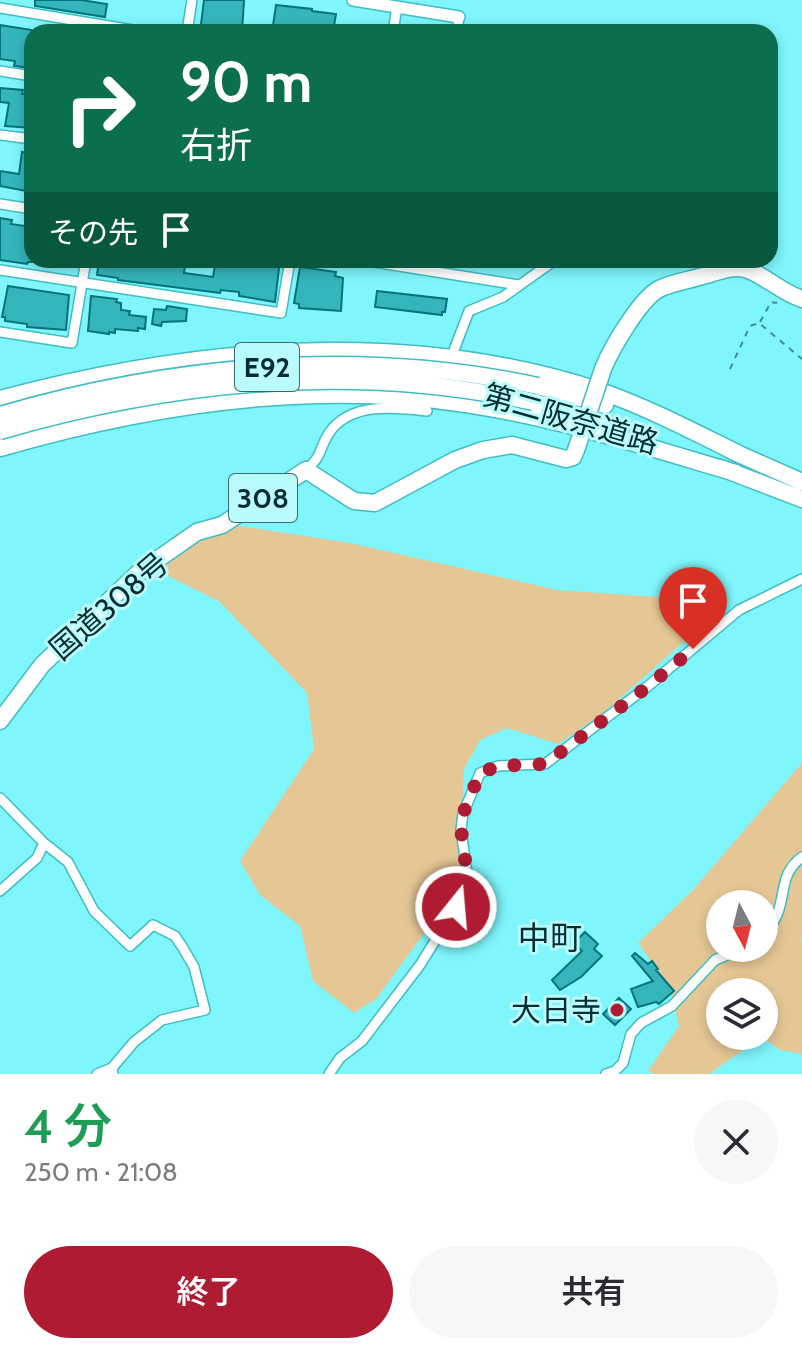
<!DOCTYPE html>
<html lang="ja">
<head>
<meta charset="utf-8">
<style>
  :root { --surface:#fff; --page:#f7f7f7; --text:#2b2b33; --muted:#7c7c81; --accent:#af1b32 }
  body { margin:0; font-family:Cabin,"Noto Sans JP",sans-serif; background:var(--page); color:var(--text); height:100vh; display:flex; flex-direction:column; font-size:30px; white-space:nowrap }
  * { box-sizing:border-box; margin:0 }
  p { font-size:26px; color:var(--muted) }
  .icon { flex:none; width:44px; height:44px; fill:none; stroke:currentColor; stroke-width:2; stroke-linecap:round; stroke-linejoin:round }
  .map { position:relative; height:1074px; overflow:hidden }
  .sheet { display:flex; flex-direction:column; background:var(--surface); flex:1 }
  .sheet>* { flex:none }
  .hud { position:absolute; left:24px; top:24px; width:754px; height:244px; border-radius:24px; box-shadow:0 4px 12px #0003; background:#0b6e4f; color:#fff; overflow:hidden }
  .needle { width:52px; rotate:173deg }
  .tools { position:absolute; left:706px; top:890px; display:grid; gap:16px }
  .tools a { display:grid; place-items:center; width:72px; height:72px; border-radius:50%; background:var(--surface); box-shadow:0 4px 12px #0003; font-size:40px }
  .pin { position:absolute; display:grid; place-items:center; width:68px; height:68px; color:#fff; margin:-82px -34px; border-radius:50% 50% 50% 0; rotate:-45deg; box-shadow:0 0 8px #0007 }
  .pin .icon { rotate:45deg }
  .me { position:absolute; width:88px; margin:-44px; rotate:17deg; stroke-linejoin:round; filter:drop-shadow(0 0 6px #0008) }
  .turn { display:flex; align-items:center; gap:28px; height:168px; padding:0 24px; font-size:36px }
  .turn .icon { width:104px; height:104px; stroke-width:2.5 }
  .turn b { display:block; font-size:56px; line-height:68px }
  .then { display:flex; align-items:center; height:76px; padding:0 24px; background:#0003; gap:16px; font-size:30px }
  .round { display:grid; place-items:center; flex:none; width:84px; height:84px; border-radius:42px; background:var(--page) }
  .summary { display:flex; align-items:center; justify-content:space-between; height:136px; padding:0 24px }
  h1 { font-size:48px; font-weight:600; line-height:60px; color:#1e9e55 }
  .primary-button { display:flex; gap:16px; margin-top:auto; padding:16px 24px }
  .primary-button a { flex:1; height:92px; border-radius:48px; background:var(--accent); color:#fff; font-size:32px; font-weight:600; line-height:92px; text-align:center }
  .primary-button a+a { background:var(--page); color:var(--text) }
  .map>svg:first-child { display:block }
  .green { fill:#e5c796; fill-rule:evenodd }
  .building { fill:#34b5bb; stroke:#027479; stroke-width:2 }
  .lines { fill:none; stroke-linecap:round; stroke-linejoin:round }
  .minor-casing { stroke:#40bdc4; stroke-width:12 }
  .tertiary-casing { stroke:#40bdc4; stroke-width:14 }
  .trunk-casing { stroke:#40bdc4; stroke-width:19 }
  .motorway-casing { stroke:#40bdc4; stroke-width:19 }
  .path { stroke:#408e93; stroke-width:2; stroke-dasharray:6 6; stroke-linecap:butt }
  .minor { stroke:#fff; stroke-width:9 }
  .tertiary { stroke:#fff; stroke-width:11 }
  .trunk { stroke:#fff; stroke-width:16 }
  .motorway { stroke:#fff; stroke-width:16 }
  .trunk-bridge-casing { stroke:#40bdc4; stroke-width:19; stroke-linecap:butt }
  .motorway-bridge-casing { stroke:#40bdc4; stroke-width:19; stroke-linecap:butt }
  .trunk-bridge { stroke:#fff; stroke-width:16 }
  .motorway-bridge { stroke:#fff; stroke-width:16 }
  .route { stroke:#af1b32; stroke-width:14; stroke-dasharray:0 25.2 }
  .poi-dot { fill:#af1b32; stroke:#bafbfe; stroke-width:3 }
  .labels { text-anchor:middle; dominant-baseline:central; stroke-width:6; stroke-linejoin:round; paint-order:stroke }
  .shield { fill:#bafbfe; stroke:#3b6b6d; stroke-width:2 }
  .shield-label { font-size:28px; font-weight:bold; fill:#042d2f }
  .street-label { font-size:30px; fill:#042d2f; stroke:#bafbfe }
  .poi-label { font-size:30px; fill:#042d2f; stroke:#bafbfe; text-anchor:end }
  .neighbourhood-label { font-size:32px; fill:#042d2f; stroke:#bafbfe }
</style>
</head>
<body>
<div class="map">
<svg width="802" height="1074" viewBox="0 0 802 1074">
  <rect width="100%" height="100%" fill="#7ff5fc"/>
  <path class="green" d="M 207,521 L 350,543 L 557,590 L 687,599 L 696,631 L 600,716 L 558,744 L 507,728 L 480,740 L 464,769 L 458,887 L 376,999 L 354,1013 L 313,981 L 300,926 L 260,895 L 240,861 L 314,749 L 307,693 L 219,601 L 144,564 L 177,533 Z
    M 802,763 L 802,937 L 800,938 L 802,941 L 802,1054 L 780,1050 L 762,1037 L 709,1074 L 654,1074 L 648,1071 L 679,1026 L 669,986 L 638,943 L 693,890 ZM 720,904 L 764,904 L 764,948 L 720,948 ZM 720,992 L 764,992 L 764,1036 L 720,1036 Z"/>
  <path class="building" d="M 35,0 L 81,0 L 107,4 L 105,17 L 35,6 Z
    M 204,0 L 244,0 L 242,32 L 200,32 Z
    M 276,5 L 312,9 L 312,11 L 336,14 L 333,32 L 272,32 Z
    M 0,25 L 32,30 L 30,68 L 14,66 L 15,61 L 0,59 Z
    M 0,88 L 23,90 L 22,94 L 27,94 L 25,115 L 32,116 L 32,128 L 5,126 L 9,103 L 0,102 Z
    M 22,152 L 32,154 L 32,192 L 0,186 L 0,171 L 19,174 Z
    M 0,218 L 12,220 L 11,224 L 32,227 L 32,262 L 28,262 L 27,264 L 0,260 Z
    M 99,260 L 143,265 L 144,260 L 186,260 L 184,273 L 213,277 L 216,260 L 280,260 L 275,302 L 239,296 L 239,292 L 221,290 L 220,293 L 118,280 L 118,278 L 97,275 Z
    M 300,267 L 336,272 L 335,276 L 343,278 L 341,311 L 299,308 L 299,304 L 294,303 Z
    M 8,286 L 69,295 L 66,330 L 27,327 L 27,324 L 5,321 L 5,317 L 2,317 Z
    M 377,291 L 447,299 L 445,312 L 442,312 L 442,315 L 375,307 Z
    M 91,296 L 117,299 L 116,302 L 121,303 L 121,310 L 130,311 L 129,315 L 146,317 L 145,329 L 138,328 L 138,331 L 115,329 L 115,333 L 109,332 L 109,334 L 88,331 Z
    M 167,306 L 187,309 L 186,321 L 162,322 L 161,326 L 152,324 L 154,309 L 166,310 Z
    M 585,932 L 598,944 L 594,949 L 602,956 L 581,977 L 560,990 L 552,980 L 582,951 L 574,943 Z
    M 635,953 L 648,964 L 652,961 L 658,969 L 656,970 L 674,991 L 659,1004 L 656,1002 L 638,1007 L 631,989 L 653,981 L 632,956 Z
    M 619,998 L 631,1009 L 615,1025 L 603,1014 Z"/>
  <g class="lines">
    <g class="minor-casing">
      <path id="minor" d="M 0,8 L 145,32
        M 187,32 L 192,0
        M 393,32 L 397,7
        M 457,32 L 459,17
        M 0,71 L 32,76
        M 0,135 L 32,139
        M 0,204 L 32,209
        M 361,260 L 519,285
        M 708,260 L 729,267
        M 0,270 L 281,313 L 290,260
        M 0,332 L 72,343 L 86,260
        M 454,350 L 469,311 L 503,297 L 555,260
        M 306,470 C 324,454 318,450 329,433 C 350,402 395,407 427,411
        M 0,798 L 44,843 L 68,862 L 94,911 L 130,946 L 153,925 L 175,936 L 183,948 L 194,967 L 205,1010 L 162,1020 L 134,1042 L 112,1068 L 113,1074
        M 0,891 L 37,858 L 44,843
        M 764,933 C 792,907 773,878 802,857
        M 97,1074 L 112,1068
        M 329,1074 L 340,1058 L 362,1041 L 420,965 L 456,907 L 468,882 L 461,829 L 463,814 L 480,773 L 498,766 L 545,764 L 647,687 L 739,610 L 802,579
        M 606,1074 L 615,1071 L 623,1063 L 631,1034 L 641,1023 L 672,1006 L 715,960 L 744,948"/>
    </g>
    <g class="tertiary-casing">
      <path id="tertiary" d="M 353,0 L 459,17"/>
    </g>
    <g class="trunk-casing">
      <path id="trunk" d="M 603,369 C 611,349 640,299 659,289 C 673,282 691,280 706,275 C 720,271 734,265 748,270 C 767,277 781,292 802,299
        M 0,721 L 42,665 L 138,573 L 197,532 L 222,525 L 306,470 L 354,501 L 375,503 L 455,460 L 483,450 L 512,445 L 566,459 L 573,457 L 576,450"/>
    </g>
    <g class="motorway-casing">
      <path id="motorway" d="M 538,386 L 605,405
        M 0,399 C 196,347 409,327 603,392 C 651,409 696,433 741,455
        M 533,402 L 618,428
        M 0,448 C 149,405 312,380 466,404 C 558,418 647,447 736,473
        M 732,451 L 802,482
        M 729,471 L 802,499"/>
    </g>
    <path class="path" d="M 760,322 L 771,302 L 777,303
      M 730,369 L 750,326 L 759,323 L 802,359"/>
    <use href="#minor" class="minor"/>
    <use href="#tertiary" class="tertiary"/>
    <use href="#trunk" class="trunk"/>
    <use href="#motorway" class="motorway"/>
    <g class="trunk-bridge-casing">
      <path id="trunk-bridge" d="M 576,450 L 603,369"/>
    </g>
    <g class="motorway-bridge-casing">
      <path id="motorway-bridge" d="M 0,415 C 174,364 360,348 538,386
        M 0,431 C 173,381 356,363 533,402"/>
    </g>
    <use href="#trunk-bridge" class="trunk-bridge"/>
    <use href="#motorway-bridge" class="motorway-bridge"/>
  </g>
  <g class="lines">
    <path class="route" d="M 456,907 L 468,882 L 461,829 L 463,814 L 480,773 L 498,766 L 545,764 L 647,687 L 693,649"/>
  </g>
  <circle class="poi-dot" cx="617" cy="1010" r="8"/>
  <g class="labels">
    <g class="shield">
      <rect x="235" y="343" width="64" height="48" rx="6"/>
      <rect x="229" y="474" width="68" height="48" rx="6"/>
    </g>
    <g class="shield-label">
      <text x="267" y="367">E92</text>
      <text x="263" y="498">308</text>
    </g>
    <g class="street-label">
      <text transform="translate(571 419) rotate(16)">第二阪奈道路</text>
      <text transform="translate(109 606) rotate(-41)">国道308号</text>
    </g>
    <g class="poi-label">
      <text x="601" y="1010">大日寺</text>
    </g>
    <g class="neighbourhood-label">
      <text x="550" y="937">中町</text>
    </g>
  </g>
</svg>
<div class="tools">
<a><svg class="needle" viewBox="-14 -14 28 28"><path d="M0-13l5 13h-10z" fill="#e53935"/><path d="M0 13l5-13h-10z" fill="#7c7c81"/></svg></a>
<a><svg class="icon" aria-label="layers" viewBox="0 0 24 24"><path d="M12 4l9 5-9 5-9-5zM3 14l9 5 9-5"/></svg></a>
</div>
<div class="pin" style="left:693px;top:649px;background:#d93025"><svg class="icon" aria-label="arrive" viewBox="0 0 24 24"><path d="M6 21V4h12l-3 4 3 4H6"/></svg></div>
<svg class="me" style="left:456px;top:907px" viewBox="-20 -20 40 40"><circle r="17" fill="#af1b32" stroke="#fff" stroke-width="3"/><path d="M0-11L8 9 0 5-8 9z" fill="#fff"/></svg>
<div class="hud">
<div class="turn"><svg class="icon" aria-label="right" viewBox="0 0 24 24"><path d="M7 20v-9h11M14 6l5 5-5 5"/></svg><div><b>90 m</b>右折</div></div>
<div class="then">その先<svg class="icon" aria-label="arrive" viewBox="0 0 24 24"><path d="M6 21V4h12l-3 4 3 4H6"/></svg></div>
</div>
</div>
<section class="sheet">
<div class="summary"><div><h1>4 分</h1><p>250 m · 21:08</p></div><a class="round"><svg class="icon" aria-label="close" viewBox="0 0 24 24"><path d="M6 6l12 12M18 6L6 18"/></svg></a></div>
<div class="primary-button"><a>終了</a><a>共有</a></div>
</section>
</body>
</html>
